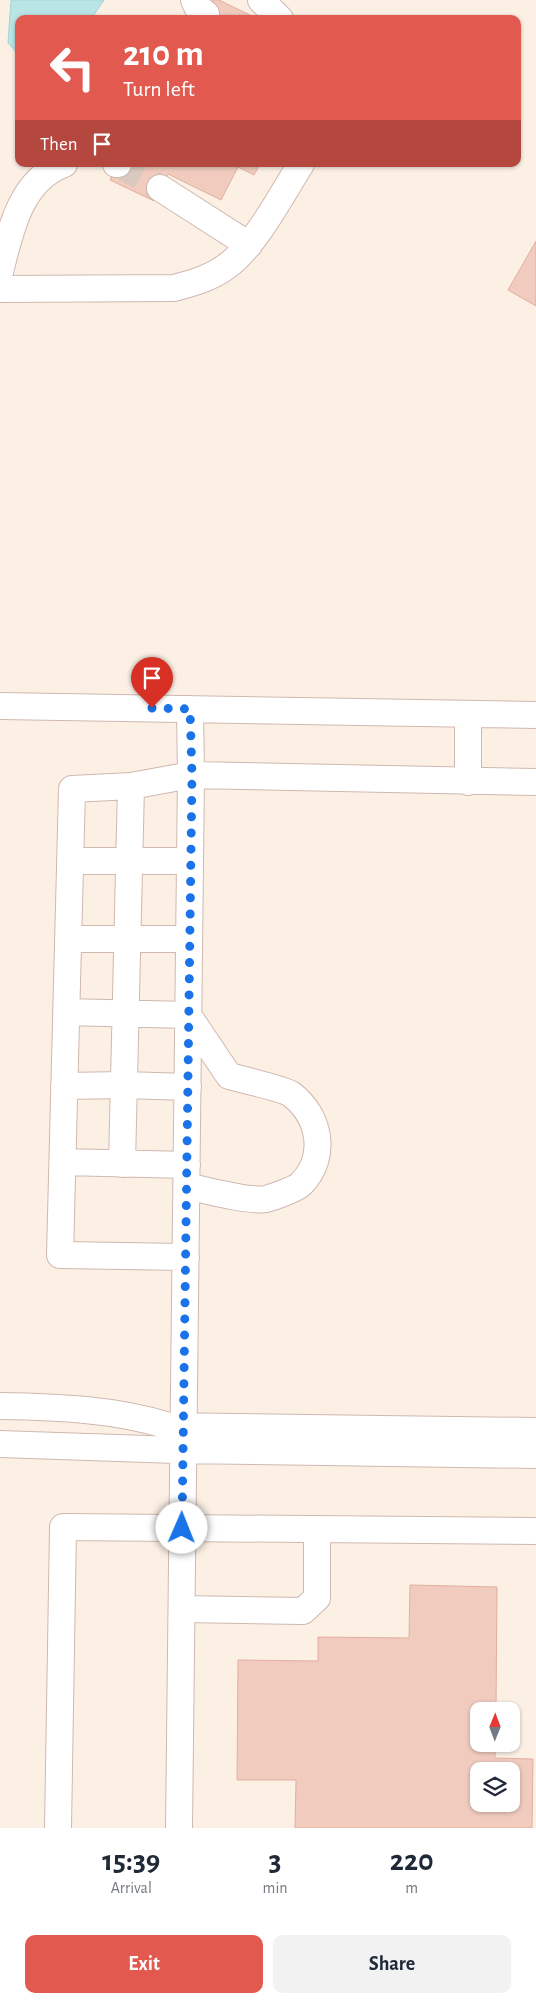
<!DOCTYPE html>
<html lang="en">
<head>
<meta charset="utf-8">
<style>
  :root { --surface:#fff; --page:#f2f2f3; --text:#1f2937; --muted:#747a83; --accent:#e25a4f }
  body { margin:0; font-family:"Alegreya Sans",sans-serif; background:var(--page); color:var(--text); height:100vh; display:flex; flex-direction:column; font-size:19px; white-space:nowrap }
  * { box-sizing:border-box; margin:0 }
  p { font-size:16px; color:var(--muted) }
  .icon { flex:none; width:28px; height:28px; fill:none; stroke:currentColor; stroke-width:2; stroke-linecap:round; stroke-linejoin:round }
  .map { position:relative; height:1828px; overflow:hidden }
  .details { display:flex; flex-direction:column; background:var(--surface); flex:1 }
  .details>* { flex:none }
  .banner { position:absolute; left:15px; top:15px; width:506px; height:152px; border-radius:10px; box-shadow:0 1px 4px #0004; background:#e25a4f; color:#fff; overflow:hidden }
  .needle { width:32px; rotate:1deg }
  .buttons { position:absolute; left:470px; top:1702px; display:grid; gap:10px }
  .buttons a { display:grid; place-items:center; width:50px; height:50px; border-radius:10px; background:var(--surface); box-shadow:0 1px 4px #0004; font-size:25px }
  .pin { position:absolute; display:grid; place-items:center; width:42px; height:42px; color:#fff; margin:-51px -21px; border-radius:50% 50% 50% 0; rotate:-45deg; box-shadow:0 0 5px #0007 }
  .pin .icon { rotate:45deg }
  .me { position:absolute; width:55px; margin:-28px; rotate:1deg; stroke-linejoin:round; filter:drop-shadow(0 0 4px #0008) }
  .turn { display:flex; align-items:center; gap:18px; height:105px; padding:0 25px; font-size:22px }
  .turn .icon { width:65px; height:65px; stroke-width:2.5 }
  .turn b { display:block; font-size:35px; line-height:42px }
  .then { display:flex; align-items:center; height:48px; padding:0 25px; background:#0003; gap:10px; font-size:19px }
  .eta { display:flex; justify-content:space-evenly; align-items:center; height:85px; text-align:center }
  .eta b { font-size:30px; font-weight:700; line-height:35px }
  .button { display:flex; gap:10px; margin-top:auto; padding:10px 25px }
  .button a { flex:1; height:58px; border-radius:10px; background:var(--accent); color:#fff; font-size:20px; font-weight:700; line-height:58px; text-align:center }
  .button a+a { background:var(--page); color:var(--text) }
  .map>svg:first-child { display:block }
  .water { fill:#bae5e5; stroke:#a1d6d6 }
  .building { fill:#f0cbbe; stroke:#e2af9f; fill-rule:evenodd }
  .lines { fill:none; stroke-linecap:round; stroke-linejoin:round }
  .minor-tunnel { stroke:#dac9be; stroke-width:26; stroke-dasharray:26 13; stroke-linecap:butt }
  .minor-casing { stroke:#cfb8af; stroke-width:28 }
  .minor { stroke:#fff; stroke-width:26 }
  .route { stroke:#1a73e8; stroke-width:9; stroke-dasharray:0 16.2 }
</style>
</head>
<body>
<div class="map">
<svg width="536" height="1828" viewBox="0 0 536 1828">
  <rect width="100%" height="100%" fill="#fcf0e5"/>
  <path class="water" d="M 11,0 L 104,0 L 91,19 L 19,19 L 19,55 L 8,43 Z"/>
  <path class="building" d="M 213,0 L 219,0 L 258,19 L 204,19 Z
    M 118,164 L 260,164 L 254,175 L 238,167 L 221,200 L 168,174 L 154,201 L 110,180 Z
    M 536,241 L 536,306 L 508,290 Z
    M 410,1585 L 497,1587 L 496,1711 L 479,1711 L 479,1744 L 495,1744 L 495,1758 L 533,1759 L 532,1828 L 295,1828 L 296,1780 L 237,1780 L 238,1660 L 318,1661 L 318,1637 L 409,1638 ZM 479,1771 L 511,1771 L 511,1804 L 479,1804 Z"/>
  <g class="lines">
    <path class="minor-tunnel" d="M 118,164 L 160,188"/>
    <g class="minor-casing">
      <path id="minor" d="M 194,0 L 197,7 L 206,14
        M 261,0 L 280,19
        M 116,164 L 118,164
        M 160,188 L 249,245
        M 0,272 C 10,232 20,180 64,164
        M 0,289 L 174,288 C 193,283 211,278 227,266 C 255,246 282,194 301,164
        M 0,706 L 536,715
        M 468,782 L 468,714
        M 70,861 L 190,861
        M 68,939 L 189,939
        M 66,1012 L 188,1015 L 229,1076 C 240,1079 284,1089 291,1094 C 320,1116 328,1157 301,1184 C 297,1189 273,1197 266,1199 C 250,1202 205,1190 187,1186
        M 64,1086 L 124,1085 L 188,1087
        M 63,1162 L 187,1165
        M 122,1164 L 131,786
        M 186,1257 L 60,1255 L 72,789 L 131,786 L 191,775 L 536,782
        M 0,1406 C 57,1407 115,1409 169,1426 L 536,1431
        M 0,1444 L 176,1450 L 536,1455
        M 182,1609 L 303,1611 L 317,1598 L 317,1529
        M 58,1828 L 63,1527 L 536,1531
        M 179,1828 L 191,775 L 190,709"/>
    </g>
    <use href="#minor" class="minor"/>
  </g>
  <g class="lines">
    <path class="route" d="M 152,708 L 190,709 L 192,775 L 182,1528"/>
  </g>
</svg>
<div class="buttons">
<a><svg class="needle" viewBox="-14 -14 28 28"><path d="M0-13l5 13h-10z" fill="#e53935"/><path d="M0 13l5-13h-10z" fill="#747a83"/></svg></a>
<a><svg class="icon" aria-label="layers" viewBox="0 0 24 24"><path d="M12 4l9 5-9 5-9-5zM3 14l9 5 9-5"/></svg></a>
</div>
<div class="pin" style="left:152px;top:708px;background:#d93025"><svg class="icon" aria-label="arrive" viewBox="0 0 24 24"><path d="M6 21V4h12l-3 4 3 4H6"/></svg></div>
<svg class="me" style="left:182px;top:1528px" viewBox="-20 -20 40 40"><circle r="19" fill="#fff"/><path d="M0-13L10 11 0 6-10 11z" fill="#1a73e8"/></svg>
<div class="banner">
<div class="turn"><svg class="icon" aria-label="left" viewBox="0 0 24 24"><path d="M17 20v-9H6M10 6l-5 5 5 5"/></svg><div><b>210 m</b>Turn left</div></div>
<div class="then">Then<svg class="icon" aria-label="arrive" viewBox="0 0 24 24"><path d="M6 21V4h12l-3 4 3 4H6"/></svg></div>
</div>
</div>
<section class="details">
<div class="eta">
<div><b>15:39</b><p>Arrival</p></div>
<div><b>3</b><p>min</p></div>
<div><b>220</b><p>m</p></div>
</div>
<div class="button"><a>Exit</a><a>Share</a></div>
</section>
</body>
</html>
